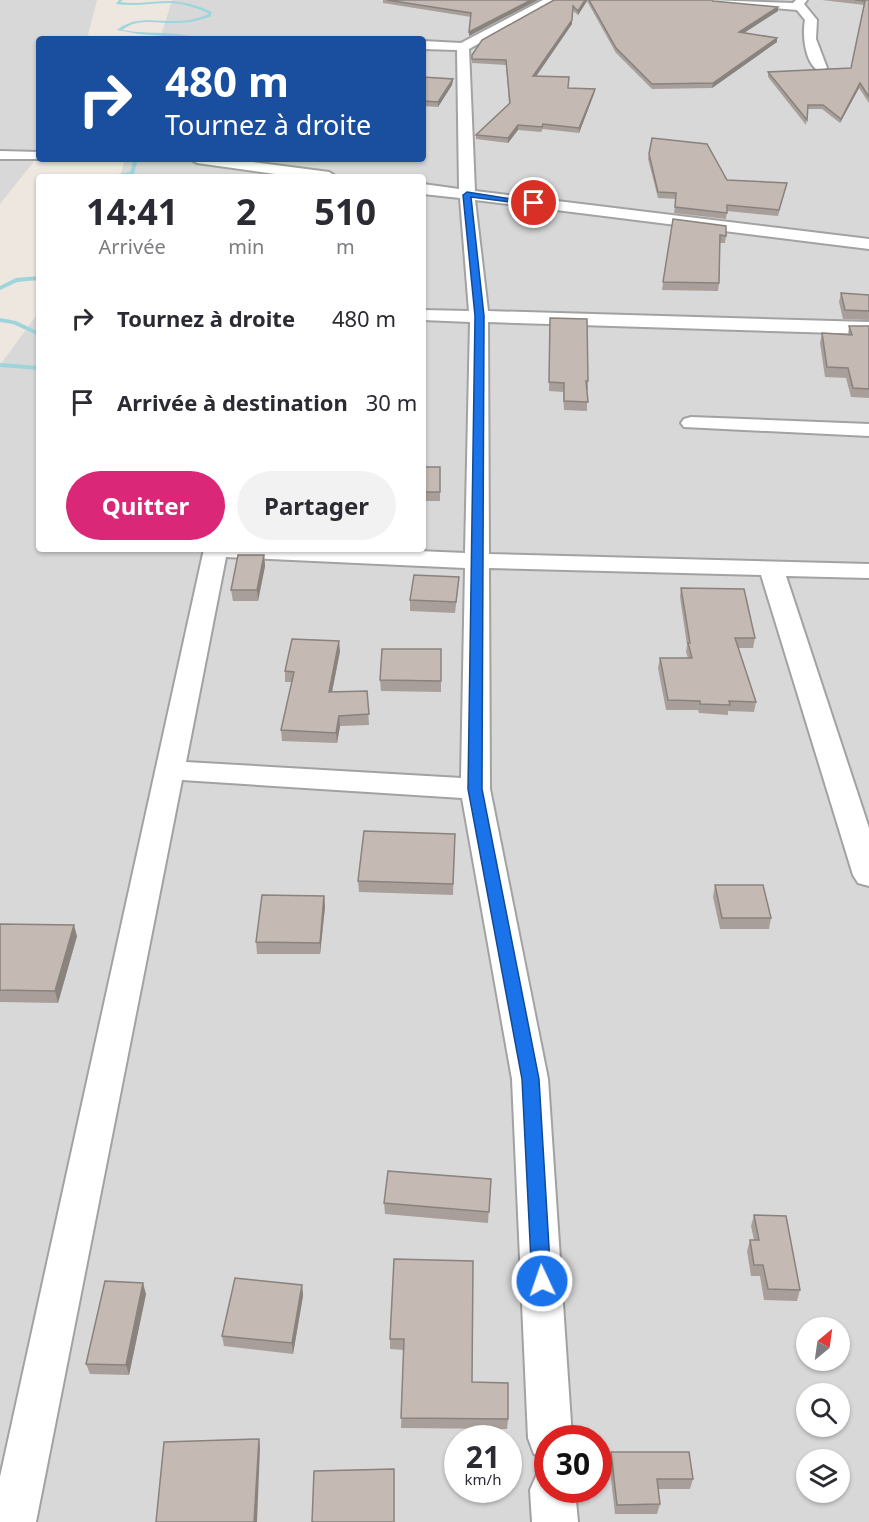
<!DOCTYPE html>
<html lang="fr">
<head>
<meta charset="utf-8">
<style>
  :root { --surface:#fff; --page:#f2f2f3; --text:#2b2b33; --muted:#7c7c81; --accent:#db2777 }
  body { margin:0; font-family:"Noto Sans",sans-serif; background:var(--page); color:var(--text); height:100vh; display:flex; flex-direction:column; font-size:22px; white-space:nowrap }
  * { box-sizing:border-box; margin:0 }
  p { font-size:20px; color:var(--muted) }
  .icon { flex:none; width:33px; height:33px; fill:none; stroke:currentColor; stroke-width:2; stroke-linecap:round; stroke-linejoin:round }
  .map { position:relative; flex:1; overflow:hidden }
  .panel { position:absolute; left:36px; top:174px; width:390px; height:378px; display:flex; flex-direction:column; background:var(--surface); border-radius:6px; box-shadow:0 2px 4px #0004 }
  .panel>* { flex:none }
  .guide { position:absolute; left:36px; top:36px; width:390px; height:126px; border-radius:6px; box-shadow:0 2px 4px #0004; background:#1a4fa0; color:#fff; overflow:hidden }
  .needle { width:39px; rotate:29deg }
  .buttons { position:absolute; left:796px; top:1317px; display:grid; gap:12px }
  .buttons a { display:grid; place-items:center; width:54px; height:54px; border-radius:50%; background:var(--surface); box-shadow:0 2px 4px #0004; font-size:30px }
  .speed { position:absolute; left:444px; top:1425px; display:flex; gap:12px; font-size:30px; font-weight:700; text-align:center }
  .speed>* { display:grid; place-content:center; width:78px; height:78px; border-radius:50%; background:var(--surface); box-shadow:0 2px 4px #0004; line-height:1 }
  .speed small { font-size:15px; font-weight:400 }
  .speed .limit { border:9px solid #d22; background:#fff; color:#111 }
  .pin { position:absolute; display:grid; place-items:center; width:51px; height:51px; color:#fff; margin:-26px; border:3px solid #fff; border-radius:50%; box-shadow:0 2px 6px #0007 }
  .me { position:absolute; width:66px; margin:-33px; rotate:357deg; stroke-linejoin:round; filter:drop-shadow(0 0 4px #0008) }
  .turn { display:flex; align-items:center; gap:21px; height:126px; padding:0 30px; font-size:27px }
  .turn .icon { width:78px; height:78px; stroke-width:2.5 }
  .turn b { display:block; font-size:42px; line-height:51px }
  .eta { display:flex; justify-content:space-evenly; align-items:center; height:102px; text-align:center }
  .eta b { font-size:36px; font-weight:700; line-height:42px }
  .primary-button { display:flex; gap:12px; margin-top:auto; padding:12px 30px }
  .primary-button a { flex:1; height:69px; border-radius:36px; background:var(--accent); color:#fff; font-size:24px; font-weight:700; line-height:69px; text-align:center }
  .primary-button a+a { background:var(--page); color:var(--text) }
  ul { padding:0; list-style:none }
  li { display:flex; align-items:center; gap:18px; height:84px; padding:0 30px }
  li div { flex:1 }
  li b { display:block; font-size:22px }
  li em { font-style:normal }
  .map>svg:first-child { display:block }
  .residential { fill:#d9d8d8; fill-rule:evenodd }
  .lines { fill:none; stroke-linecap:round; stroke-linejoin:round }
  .stream { fill:#9ed5dc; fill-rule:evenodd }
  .street-casing { stroke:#a2a2a2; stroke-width:4 }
  .street { fill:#fff; fill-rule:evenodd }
  .wall { fill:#a99f9a }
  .shaded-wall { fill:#89827d }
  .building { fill:#c4b9b3; stroke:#89827d; stroke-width:1.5 }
  .route { fill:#1a73e8; stroke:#114b97; stroke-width:1.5 }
</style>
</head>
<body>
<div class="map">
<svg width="869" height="1522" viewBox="0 0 869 1522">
  <rect width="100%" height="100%" fill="#ede7df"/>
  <path class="residential" d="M 0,0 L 97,0 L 87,39 L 39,39 L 39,155 L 0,204 Z
    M 172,0 L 869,0 L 869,1522 L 0,1522 L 0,365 L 39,312 L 39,549 L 423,549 L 423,177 L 120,177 L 125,159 L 423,159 L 423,39 L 160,39 ZM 807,1328 L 840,1328 L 840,1360 L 807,1360 ZM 807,1394 L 840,1394 L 840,1426 L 807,1426 ZM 458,1438 L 508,1438 L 508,1490 L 458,1490 ZM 548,1438 L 598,1438 L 598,1490 L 548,1490 ZM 807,1460 L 840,1460 L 840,1492 L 807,1492 Z"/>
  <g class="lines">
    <path class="stream" d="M 119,0 L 123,0 L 120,2 C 136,5 153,1 169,1 C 184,1 199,6 212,12 L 210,17 C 200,20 189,23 177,23 C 158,24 139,17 122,30 C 148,35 176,30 201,39 L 139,34 L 117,30 C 136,15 156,22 178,21 C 188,21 198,18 207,15 L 208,13 C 196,8 183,3 170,3 C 152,3 134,7 116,4 Z
      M 134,159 L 138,159 L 134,174 L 112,177 L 99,177 L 130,172 Z
      M 39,276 L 39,280 L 17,282 L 0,290 L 0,286 L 16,278 Z
      M 0,318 L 16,321 L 39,332 L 39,336 L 13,324 L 0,322 Z
      M 0,363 L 39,366 L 39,370 L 0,367 Z"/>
    <g class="street-casing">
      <path id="street" d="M 543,0 L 556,0 L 469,49 L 475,191 L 869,239 L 869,249 L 475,200 L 488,311 L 869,322 L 869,334 L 488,322 L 489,554 L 869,564 L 869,578 L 786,576 L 869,828 L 869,886 L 858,883 L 853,875 L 761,575 L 489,568 L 490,789 L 548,1079 L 572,1438 L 548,1438 L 548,1459 L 534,1454 L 528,1438 L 512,1079 L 462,798 L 182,780 L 36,1522 L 0,1522 L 0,1477 L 204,549 L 372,549 L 465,553 L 470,322 L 423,320 L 423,310 L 469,311 L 460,198 L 423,194 L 423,184 L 459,189 L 457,50 L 423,49 L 423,41 L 461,43 ZM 226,557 L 465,568 L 461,778 L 186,762 Z
        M 708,0 L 793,3 L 796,0 L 807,0 L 804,4 L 817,20 L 816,39 L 827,68 L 821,72 C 805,66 802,35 805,20 L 797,10 L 713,3 Z
        M 0,151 L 39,152 L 39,159 L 44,159 L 0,159 Z
        M 190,159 L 229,159 L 329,172 L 337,177 L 296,177 L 197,163 Z
        M 691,417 L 869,424 L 869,436 L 684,427 L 681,423 L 684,419 Z
        M 548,1470 L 548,1490 L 575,1490 L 578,1522 L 532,1522 L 530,1490 L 537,1474 Z"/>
    </g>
    <use href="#street" class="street"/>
  </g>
  <path class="wall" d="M 383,0 L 538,0 L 469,36 L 471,17 L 383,3 Z
    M 554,0 L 712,0 L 713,1 L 778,11 L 744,33 L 777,38 L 777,42 L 712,88 L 652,89 L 616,53 L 587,1 L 578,15 L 572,10 L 572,24 L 536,76 L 568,88 L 595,89 L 594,94 L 579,133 L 543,129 L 541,132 L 518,130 L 508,143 L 476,139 L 476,135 L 509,104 L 506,65 L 472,63 L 472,55 Z
    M 822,0 L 869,0 L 869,103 L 859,88 L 840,123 L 822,109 L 808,109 L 806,125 L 768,77 L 768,72 L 851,68 L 864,5 Z
    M 423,77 L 453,79 L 452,85 L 438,107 L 423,106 Z
    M 649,154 L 727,180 L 787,183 L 778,216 L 727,211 L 726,219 L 674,213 L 676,199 L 658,198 L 648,159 Z
    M 673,219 L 726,236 L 725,243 L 720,243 L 719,283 L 718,291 L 662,290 Z
    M 841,293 L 869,295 L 869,320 L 843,319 L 839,302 Z
    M 550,326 L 588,381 L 588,390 L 587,390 L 587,411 L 564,410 L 563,392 L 549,391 Z
    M 849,326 L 869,326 L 869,398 L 851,397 L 846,378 L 825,377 L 820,343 L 822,333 L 848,335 Z
    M 423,467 L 440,467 L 440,501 L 423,501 Z
    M 264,555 L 265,566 L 258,601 L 233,601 L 231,590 Z
    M 459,577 L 458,588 L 455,613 L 410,611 L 410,600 Z
    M 681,588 L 755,638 L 753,648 L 738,648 L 756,702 L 754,712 L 728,711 L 728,715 L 699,713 L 698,710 L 666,710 L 658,668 L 660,658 L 688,658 L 686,652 L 687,645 L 680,597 Z
    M 441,649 L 441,692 L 381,691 L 380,680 Z
    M 340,651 L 332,692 L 367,691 L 369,725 L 340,726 L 337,743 L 282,741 L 281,730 L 292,682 L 285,682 L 285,671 Z
    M 455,834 L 453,895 L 359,892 L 358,881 Z
    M 715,885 L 771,918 L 769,929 L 720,929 L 713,897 Z
    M 324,896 L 325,907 L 320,954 L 257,954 L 256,942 Z
    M 0,924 L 77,936 L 58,1003 L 0,1002 Z
    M 491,1179 L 488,1223 L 385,1214 L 384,1203 Z
    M 754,1215 L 800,1290 L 797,1301 L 764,1300 L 760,1276 L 751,1276 L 747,1251 L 750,1240 L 754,1240 L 751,1226 Z
    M 394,1259 L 472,1382 L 508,1419 L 507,1429 L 401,1428 L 404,1350 L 390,1349 L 390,1339 Z
    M 302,1285 L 303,1296 L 293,1354 L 224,1346 L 222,1336 Z
    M 146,1294 L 129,1375 L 90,1374 L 86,1364 Z
    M 611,1452 L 693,1479 L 690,1489 L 658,1489 L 660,1504 L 657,1514 L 615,1514 L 609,1462 Z"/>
  <path class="shaded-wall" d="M 531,0 L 538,0 L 469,36 L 469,32 Z
    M 585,0 L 587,0 L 587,1 L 578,15 L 578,11 Z
    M 778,7 L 778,11 L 739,36 L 739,32 Z
    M 572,20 L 572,24 L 533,81 L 533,76 Z
    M 777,38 L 777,42 L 712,88 L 713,83 Z
    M 453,79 L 452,85 L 438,107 L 438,102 Z
    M 860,83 L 859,88 L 840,123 L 841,119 Z
    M 595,89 L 594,94 L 579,133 L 579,128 Z
    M 518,125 L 518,130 L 508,143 L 508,138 Z
    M 264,555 L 265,566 L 258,601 L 257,590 Z
    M 339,641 L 340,651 L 330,702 L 329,692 Z
    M 339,716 L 340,726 L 337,743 L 336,733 Z
    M 324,896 L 325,907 L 320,954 L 320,943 Z
    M 74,925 L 77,936 L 58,1003 L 55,991 Z
    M 143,1283 L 146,1294 L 129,1375 L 126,1365 Z
    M 302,1285 L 303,1296 L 293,1354 L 292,1343 Z
    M 259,1439 L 260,1448 L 257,1522 L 254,1522 Z"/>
  <path class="building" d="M 387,0 L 531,0 L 469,32 L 471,13 Z
    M 554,0 L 585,0 L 578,11 L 573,6 L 572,20 L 533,76 L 569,77 L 568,88 L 595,89 L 579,128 L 543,124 L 542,127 L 518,125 L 508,138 L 476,135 L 510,103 L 506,60 L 472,59 L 472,55 L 482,40 Z
    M 589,0 L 712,0 L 713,1 L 778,7 L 739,32 L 777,38 L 713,83 L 652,84 L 616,48 Z
    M 855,0 L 869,0 L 869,97 L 860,83 L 841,119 L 823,105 L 808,105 L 807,120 L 768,72 L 851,68 L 865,1 Z
    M 423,77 L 453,79 L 438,102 L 423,101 Z
    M 652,138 L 707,144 L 727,180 L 787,183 L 779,210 L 727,205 L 727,213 L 675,207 L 676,193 L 658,192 L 649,154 Z
    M 673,219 L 726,226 L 726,236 L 720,235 L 719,283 L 663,282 Z
    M 841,293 L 869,295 L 869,311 L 845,310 Z
    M 550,318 L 587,319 L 588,381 L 586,381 L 588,402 L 564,401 L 564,383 L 549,382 Z
    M 849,326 L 869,326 L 869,389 L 853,388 L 848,368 L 827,367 L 822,333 L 852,335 Z
    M 423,467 L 440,467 L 440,492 L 423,492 Z
    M 238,555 L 264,555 L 257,590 L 231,590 Z
    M 414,575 L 459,577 L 456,602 L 410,600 Z
    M 681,588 L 744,589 L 755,638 L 735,638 L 756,702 L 729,701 L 730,705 L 700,704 L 700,701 L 668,700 L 660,658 L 692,658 L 688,643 L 690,643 Z
    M 292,639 L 339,641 L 329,692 L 367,691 L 369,714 L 339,716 L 336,733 L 281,730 L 294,672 L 285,671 Z
    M 382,649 L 441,649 L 441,681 L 380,680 Z
    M 364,831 L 455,834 L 453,884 L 358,881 Z
    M 715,885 L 763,885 L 771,918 L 722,918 Z
    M 262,895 L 324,896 L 320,943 L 256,942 Z
    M 0,924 L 74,925 L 55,991 L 0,990 Z
    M 388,1171 L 491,1179 L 489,1212 L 384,1203 Z
    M 754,1215 L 786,1216 L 800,1290 L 768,1289 L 763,1265 L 754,1265 L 750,1240 L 759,1240 Z
    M 394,1259 L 473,1261 L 472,1382 L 508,1383 L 508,1419 L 401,1418 L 404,1339 L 390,1339 Z
    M 235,1278 L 302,1285 L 292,1343 L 222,1336 Z
    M 105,1281 L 143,1283 L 126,1365 L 86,1364 Z
    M 259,1439 L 254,1522 L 156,1522 L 164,1442 Z
    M 611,1452 L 689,1452 L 693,1479 L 657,1479 L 660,1504 L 617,1505 Z
    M 394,1469 L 394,1522 L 312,1522 L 314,1471 Z"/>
  <path class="route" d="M 467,192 L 537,203 L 534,205 L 471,197 L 484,316 L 482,789 L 539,1079 L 551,1281 L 549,1288 L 542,1290 L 535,1288 L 532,1281 L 522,1079 L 468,789 L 475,316 L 463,195 Z"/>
</svg>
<div class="buttons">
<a><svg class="needle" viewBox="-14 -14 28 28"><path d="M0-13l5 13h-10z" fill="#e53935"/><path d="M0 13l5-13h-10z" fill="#7c7c81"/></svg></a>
<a><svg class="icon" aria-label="search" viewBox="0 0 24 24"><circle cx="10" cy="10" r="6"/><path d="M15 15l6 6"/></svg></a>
<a><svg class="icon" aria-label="layers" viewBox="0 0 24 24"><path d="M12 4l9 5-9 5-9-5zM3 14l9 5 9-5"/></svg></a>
</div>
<div class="speed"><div>21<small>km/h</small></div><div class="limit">30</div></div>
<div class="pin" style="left:534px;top:203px;background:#d93025"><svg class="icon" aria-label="arrive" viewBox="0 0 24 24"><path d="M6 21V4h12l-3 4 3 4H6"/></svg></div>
<svg class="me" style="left:542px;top:1281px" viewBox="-20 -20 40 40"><circle r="17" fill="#1a73e8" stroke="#fff" stroke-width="3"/><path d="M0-11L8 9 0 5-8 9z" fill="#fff"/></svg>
<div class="guide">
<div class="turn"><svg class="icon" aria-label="right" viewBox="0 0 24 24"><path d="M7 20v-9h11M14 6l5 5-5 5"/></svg><div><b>480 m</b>Tournez à droite</div></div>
</div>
<section class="panel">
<div class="eta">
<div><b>14:41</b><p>Arrivée</p></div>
<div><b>2</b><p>min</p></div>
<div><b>510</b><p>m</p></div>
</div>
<ul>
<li><svg class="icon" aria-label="right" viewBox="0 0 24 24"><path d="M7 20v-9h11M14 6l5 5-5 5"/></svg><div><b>Tournez à droite</b></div><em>480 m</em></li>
<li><svg class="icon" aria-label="arrive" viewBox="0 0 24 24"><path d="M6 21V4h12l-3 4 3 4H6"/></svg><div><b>Arrivée à destination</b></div><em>30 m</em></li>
</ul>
<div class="primary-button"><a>Quitter</a><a>Partager</a></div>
</section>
</div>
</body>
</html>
